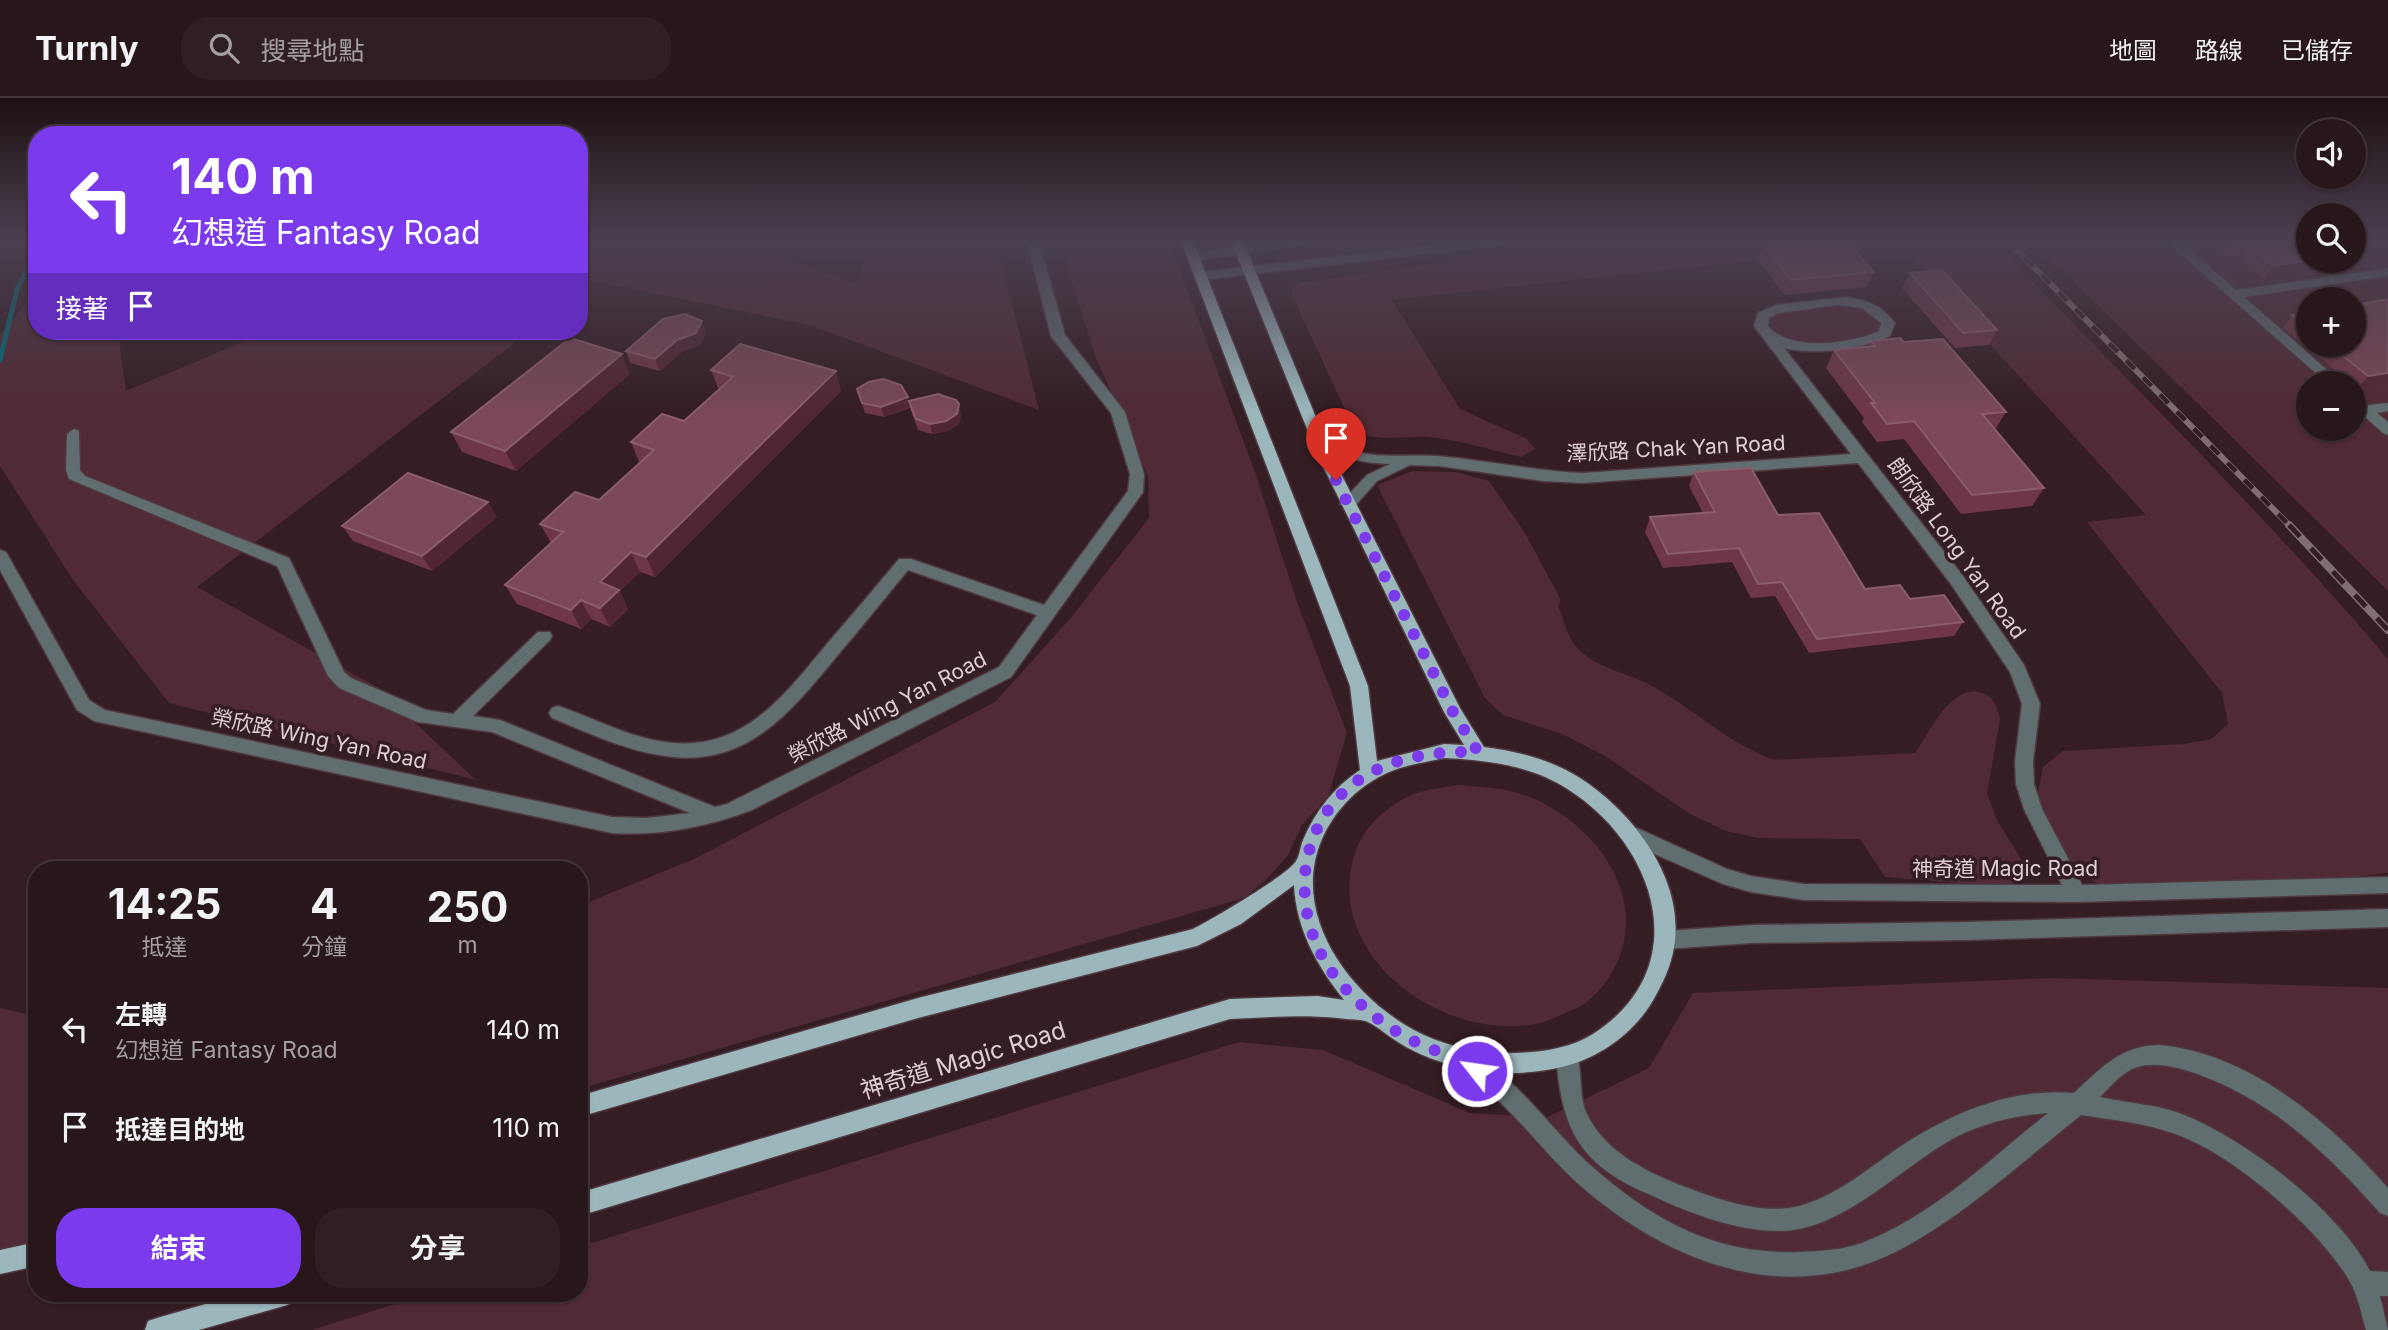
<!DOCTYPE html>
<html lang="zh-TW">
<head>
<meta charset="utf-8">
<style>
  :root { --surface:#27161a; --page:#2f1f23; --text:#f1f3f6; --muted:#a49fa2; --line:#433539; --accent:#7c3aed }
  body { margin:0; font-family:Inter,"Noto Sans TC",sans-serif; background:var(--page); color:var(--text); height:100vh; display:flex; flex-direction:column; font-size:26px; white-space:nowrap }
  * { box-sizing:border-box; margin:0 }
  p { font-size:23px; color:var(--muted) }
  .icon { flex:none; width:38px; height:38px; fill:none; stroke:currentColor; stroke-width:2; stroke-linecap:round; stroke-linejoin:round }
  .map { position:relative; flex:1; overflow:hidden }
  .side { position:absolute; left:28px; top:763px; width:560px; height:441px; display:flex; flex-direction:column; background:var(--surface); border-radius:28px; box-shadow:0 2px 5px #0004,0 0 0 2px var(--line) }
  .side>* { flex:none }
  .hud { position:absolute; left:28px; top:28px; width:560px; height:214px; border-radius:28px; box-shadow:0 2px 5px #0004,0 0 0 2px var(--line); background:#7c3aed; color:#fff; overflow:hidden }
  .tools { position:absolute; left:2296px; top:21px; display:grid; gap:14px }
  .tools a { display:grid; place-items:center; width:70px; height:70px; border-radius:50%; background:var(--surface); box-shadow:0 2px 5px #0004,0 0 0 2px var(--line); font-size:35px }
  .pin { position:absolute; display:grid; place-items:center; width:60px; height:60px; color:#fff; margin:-72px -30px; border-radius:50% 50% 50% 0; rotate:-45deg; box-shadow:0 0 7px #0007 }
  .pin .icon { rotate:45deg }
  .me { position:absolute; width:77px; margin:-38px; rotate:300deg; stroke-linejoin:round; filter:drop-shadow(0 0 5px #0008) }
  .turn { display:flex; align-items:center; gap:24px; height:147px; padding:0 28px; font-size:32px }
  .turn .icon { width:91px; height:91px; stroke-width:2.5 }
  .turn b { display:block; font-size:49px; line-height:60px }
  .then { display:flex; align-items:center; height:66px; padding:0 28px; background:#0003; gap:14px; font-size:26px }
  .eta { display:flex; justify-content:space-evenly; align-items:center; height:119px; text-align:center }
  .eta b { font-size:42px; font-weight:700; line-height:49px }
  .cta { display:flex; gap:14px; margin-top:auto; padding:14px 28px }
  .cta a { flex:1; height:80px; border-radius:28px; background:var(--accent); color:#fff; font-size:28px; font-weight:700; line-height:80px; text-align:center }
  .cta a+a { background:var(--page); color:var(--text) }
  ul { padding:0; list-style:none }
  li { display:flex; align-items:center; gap:21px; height:98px; padding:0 28px }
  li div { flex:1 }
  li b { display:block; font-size:26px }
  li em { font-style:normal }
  header { display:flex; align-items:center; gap:42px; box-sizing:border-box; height:98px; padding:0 35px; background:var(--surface); border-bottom:2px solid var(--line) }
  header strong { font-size:33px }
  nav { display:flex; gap:38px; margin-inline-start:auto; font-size:24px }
  .search { width:490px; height:63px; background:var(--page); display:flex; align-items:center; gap:18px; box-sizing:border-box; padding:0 24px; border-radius:28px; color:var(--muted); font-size:26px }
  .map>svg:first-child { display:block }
  .green { fill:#502a35; fill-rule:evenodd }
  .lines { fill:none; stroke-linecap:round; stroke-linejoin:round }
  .stream { stroke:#006c79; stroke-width:5 }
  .minor-casing { stroke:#4f393f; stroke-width:3 }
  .major-casing { stroke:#4f393f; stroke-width:3 }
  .minor { fill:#606e70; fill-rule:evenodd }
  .major { fill:#9bb7bc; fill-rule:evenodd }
  .rail-far1-casing { stroke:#826e72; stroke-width:6 }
  .rail-casing { stroke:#826e72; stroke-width:8 }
  .rail-far1 { stroke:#341d23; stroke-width:4.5; stroke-dasharray:12; stroke-linecap:butt }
  .rail { stroke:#341d23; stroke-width:5; stroke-dasharray:16; stroke-linecap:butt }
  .wall { fill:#6e3747 }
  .shaded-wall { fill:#512633 }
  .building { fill:#7a4856; stroke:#8a5d6a; stroke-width:2 }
  .route { stroke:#7c3aed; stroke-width:12; stroke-dasharray:0 21.6 }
  .labels { text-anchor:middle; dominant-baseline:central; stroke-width:7; stroke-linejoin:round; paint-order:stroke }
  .street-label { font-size:21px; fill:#dfcfd2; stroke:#341d23 }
  .near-street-label { font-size:24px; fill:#dfcfd2; stroke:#341d23 }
</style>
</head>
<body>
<header>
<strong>Turnly</strong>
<div class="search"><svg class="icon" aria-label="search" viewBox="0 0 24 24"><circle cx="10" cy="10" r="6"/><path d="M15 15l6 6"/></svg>搜尋地點</div>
<nav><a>地圖</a><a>路線</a><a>已儲存</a></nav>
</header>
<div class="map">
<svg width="2388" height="1232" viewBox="0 0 2388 1232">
  <rect width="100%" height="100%" fill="#341d23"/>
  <path class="green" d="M 579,143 L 733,143 L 860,187 L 867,143 L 996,143 L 1039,312 L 810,227 L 594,183 L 579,195 Z
    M 1059,143 L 1169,143 L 1255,374 L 1297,504 L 1347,635 L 1328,699 L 1302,727 L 1288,757 L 1268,780 L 1244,800 L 579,991 L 579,808 L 694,761 L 995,604 L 1069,522 L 1149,420 L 1148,378 L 1096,260 Z
    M 1592,143 L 1993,143 C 2126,281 2264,415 2388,561 L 2388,775 L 2244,791 L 2111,793 L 2091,782 L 2056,748 L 2036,705 L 2043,669 L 2063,653 L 2184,646 L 2211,641 L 2228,626 L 2222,595 L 2087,424 L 2146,417 L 1933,184 L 1902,146 L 1392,202 L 1460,311 L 1527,341 L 1535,351 L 1521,359 C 1490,352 1457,341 1426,339 C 1403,337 1370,347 1353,329 L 1292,197 L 1292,188 L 1300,185 Z
    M 2033,143 L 2308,143 L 2308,163 L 2354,163 L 2354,143 L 2388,143 L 2388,493 ZM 2308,201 L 2354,201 L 2354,247 L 2308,247 ZM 2308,285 L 2354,285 L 2354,331 L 2308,331 Z
    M 37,192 L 37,233 L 118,233 L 126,293 L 269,233 L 530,233 L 197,489 L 377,589 L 476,682 L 169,605 L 73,482 L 0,368 L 0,237 Z
    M 1842,206 L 1859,208 L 1883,224 L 1881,232 C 1858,242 1810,249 1786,242 C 1779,240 1773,233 1768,228 L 1770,220 L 1780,215 Z
    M 1413,373 L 1456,374 L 1489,383 L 1525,435 L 1561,502 L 1558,508 C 1563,520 1567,537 1575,547 C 1591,568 1624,574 1646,585 C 1691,607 1727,646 1775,662 L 1915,655 C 1930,634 1951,584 1983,595 C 1994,599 1998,610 2000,621 L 1987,696 L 1997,722 L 2023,764 L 2015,785 L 1983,787 L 1885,779 L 1860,741 L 1758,740 L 1726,733 L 1690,716 L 1605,658 L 1562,636 L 1503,617 L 1485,600 L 1377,387 Z
    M 1456,687 C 1486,689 1516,690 1543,705 C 1599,734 1644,797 1619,860 C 1611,880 1595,902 1575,911 C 1564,915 1552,922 1540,925 C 1446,946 1324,861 1354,758 C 1362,730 1387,707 1414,696 C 1427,691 1443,690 1456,687 Z
    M 2051,880 L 2388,890 L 2388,1232 L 312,1232 L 430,1195 L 579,1195 L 579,1149 L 1239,944 L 1323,952 L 1470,1015 L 1547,1019 L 1649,970 L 1693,895 Z
    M 0,910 L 37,918 L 37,1148 L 0,1158 Z"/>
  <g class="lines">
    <path class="stream" d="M 0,262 L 17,191 L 37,154"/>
    <g class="minor-casing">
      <path id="minor" d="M 1027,143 L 1039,143 L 1065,237 L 1125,314 L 1144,376 L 1143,394 L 1011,579 L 752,712 C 706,729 662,738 612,735 L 94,623 L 77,612 L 0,472 L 0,452 L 6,454 L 89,602 L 105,612 L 612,719 L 646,720 L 690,715 L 492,634 L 418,624 L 339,590 L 328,578 L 277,468 L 69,381 L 66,372 L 67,336 L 74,331 L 79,333 L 80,372 L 85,378 L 289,460 L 344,574 L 351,580 L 426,612 L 453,616 L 538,534 L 550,534 L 552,538 L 550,542 L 473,618 L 500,622 L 715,709 L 727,706 L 999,569 L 1037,517 L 908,472 C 884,501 861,530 837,558 C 793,611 750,667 673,659 C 631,655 591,636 552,620 L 549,615 L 552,610 L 558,608 C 597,621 633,642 674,645 C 746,651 786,595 827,546 C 851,518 875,490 899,461 L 911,461 L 1044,507 L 1128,393 L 1130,376 L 1111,315 L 1051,238 Z
        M 1278,143 L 1308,143 L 1302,147 L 1194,163 L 1188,159 L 1194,155 Z
        M 1472,143 L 1509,143 L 1503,147 L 1201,182 L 1195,178 L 1201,174 Z
        M 2166,143 L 2179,143 L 2236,192 L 2330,179 L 2311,163 L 2325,163 L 2343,177 L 2388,170 L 2388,178 L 2244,199 L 2342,285 L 2327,285 Z
        M 2283,143 L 2297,143 L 2308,151 L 2308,161 Z
        M 1846,199 C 1867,202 1882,208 1895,225 L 1890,238 C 1860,252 1817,257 1784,250 L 1963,478 L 2024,567 L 2040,606 L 2033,663 L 2034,686 L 2042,711 L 2082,787 L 2388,779 L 2388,795 L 2076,804 L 1804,802 L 1751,794 L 1723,786 L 1625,743 L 1623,737 L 1625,731 L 1632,729 L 1639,731 L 1727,771 L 1751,778 L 1804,786 L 2062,787 L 2024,711 L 2016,686 L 2015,663 L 2022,606 L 2010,574 L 1951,486 L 1858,365 L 1583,385 L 1543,383 L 1439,368 L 1410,367 L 1377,383 L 1353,410 L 1348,411 L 1340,406 L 1367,377 L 1390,366 C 1358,365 1329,358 1308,331 L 1310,328 C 1324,324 1344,351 1361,355 C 1385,360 1413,356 1437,358 C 1486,362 1534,373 1583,375 L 1851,356 L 1754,228 L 1758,215 L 1776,207 ZM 1839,207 L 1862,210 L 1881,225 L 1879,233 C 1850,246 1790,254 1768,228 L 1769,220 L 1779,215 Z
        M 2354,298 L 2368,307 L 2388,305 L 2388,313 L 2377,315 L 2388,324 L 2388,337 L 2383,335 L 2354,309 Z
        M 2388,811 L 2388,829 L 1966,842 L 1752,845 L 1666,851 L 1659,848 L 1656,842 L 1659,836 L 1666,833 L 1752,827 L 1966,824 Z
        M 2158,947 C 2248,954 2331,1025 2388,1090 L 2388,1118 L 2380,1115 C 2329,1057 2274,1004 2200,977 C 2181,970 2157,963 2137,969 C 2122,974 2111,988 2100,999 C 2126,1005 2154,1006 2179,1015 C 2243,1039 2339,1112 2370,1173 L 2388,1174 L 2388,1198 L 2380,1198 L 2388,1232 L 2366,1232 C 2361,1215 2358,1197 2349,1182 C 2318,1130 2232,1055 2175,1036 C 2146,1025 2112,1022 2081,1017 C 2023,1063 1969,1114 1903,1150 C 1794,1209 1679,1170 1589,1095 C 1556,1068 1531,1034 1500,1004 C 1485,990 1466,979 1449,966 L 1446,959 L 1449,952 L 1457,949 C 1511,970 1546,1026 1587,1064 C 1650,1121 1713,1157 1800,1154 C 1820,1153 1843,1152 1862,1145 C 1933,1118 1990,1061 2048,1015 C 2017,1017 1984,1025 1956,1039 C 1903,1067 1842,1134 1779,1133 C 1734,1133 1687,1114 1646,1095 C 1578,1065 1562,1030 1556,958 L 1559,951 L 1567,948 L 1575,951 C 1584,972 1577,998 1588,1018 C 1605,1052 1641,1071 1675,1085 C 1711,1099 1760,1118 1799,1108 C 1833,1099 1863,1075 1891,1055 C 1944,1018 2008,989 2074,995 C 2100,971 2120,948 2158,947 Z"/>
    </g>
    <g class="major-casing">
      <path id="major" d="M 1181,143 L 1193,143 L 1368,588 L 1377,663 L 1444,646 L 1464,647 L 1444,614 L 1318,358 L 1231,143 L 1243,143 L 1332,358 L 1460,610 L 1484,649 C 1517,653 1552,662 1580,680 C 1631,713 1682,777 1675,842 C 1673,862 1666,879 1656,897 C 1638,932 1601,960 1562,969 C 1511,981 1455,975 1408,950 C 1394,943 1380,930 1368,924 C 1362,921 1353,922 1347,921 C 1308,916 1269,919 1230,921 L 579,1118 L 579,1095 L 1230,901 L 1317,898 L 1344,902 C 1317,868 1296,831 1294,787 L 1241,826 L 1197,848 L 918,920 L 579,1019 L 579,998 L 918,900 L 1193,831 C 1211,822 1288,777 1296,763 C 1300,757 1300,749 1303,742 C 1315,714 1333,690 1360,672 L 1350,588 ZM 1444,660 C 1485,662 1530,667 1566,690 C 1656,746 1697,869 1593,936 C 1567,952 1536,955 1506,955 C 1479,954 1450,949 1424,937 C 1355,905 1288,820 1322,741 C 1334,714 1356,690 1383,677 C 1402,667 1424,665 1444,660 Z
        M 37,1144 L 37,1168 L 0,1176 L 0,1152 Z
        M 244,1195 L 299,1195 L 295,1203 L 287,1207 L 199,1232 L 145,1232 L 148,1223 L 157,1220 Z"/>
    </g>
    <use href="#minor" class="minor"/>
    <use href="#major" class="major"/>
    <g class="rail-far1-casing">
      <path id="rail-far1" d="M 2008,143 L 2291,429"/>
    </g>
    <g class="rail-casing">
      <path id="rail" d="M 2289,427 L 2388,532"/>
    </g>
    <use href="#rail-far1" class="rail-far1"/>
    <use href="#rail" class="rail"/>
  </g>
  <path class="wall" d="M 2209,143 L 2281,143 L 2280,146 L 2295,176 L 2264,181 L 2239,161 L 2234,162 Z
    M 1764,148 L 1874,174 L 1867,189 L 1785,197 L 1758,163 Z
    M 1910,175 L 1997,232 L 1989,247 L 1955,250 L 1902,190 Z
    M 2388,201 L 2388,286 L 2358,291 L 2354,288 L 2354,285 L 2351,285 L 2283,230 L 2292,217 L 2308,214 L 2308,247 L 2354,247 Z
    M 706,235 L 700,247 L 682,254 L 660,273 L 630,265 L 626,253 Z
    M 1871,243 L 1904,244 L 2006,314 L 1995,332 L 2044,390 L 2032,408 L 1961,416 L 1904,341 L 1877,344 L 1862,324 L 1864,320 L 1826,270 L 1834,252 L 1868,248 Z
    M 711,272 L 841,293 L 655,479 L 640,474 L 620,493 L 628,511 L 610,529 L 591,521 L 581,531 L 517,506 L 505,487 L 551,445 L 540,426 L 599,402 L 641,364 L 639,364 L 631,344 L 684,323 L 719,292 Z
    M 630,276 L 516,373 L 462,354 L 451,334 Z
    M 857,291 L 961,316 L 959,326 L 948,333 L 932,336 L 918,332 L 910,310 L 884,319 L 865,315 Z
    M 1694,374 L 1778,417 L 1865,491 L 1910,501 L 1963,524 L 1954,538 L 1809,555 L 1775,498 L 1751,500 L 1732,464 L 1663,470 L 1645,434 L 1650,419 L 1703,415 L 1689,388 Z
    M 497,419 L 432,473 L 353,443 L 342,428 Z"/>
  <path class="shaded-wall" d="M 2243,149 L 2248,149 L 2239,161 L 2234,162 Z
    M 2304,163 L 2295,176 L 2264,181 L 2273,168 Z
    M 702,223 L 706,235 L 700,247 L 682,254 L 660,273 L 655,261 L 677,242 Z
    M 622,256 L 630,276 L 516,373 L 505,353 Z
    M 836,273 L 841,293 L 655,479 L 646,459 Z
    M 2388,275 L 2388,286 L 2358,291 L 2368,278 Z
    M 908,299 L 910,309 L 884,319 L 881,309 Z
    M 959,306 L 961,316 L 959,326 L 948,333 L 932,336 L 930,326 Z
    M 488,404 L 497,419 L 432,473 L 422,458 Z
    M 631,454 L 640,474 L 620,493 L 628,511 L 610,529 L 600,510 L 600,484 Z
    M 581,502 L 591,521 L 581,531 L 571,512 Z"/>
  <path class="building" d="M 1814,143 L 1847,143 L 1874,174 L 1791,182 L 1764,148 Z
    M 2234,143 L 2281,143 L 2282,144 L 2278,144 L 2304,163 L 2273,168 L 2248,149 L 2243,149 Z
    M 1942,172 L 1997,232 L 1963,235 L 1910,175 Z
    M 2388,201 L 2388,275 L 2368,278 L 2329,247 L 2354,247 L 2354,207 Z
    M 2308,214 L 2308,230 L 2292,217 Z
    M 685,216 L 702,223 L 696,235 L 677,242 L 655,261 L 626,253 L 663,221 Z
    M 570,240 L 622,256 L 505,353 L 451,334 Z
    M 1900,240 L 1904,244 L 1943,241 L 2006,314 L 1982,316 L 2044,390 L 1972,397 L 1914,323 L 1887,326 L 1871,305 L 1875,305 L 1834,252 L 1875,248 L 1871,243 Z
    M 740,246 L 836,273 L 646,459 L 631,454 L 600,484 L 619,492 L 600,510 L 581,502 L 571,512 L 505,487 L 563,434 L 540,426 L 575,394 L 599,402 L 654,352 L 631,344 L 662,316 L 684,323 L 733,279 L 711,272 Z
    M 883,281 L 901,287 L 908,299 L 881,309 L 862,305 L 857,291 L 869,284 Z
    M 938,296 L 956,302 L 959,306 L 957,316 L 946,323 L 930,326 L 916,321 L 909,303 Z
    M 1751,370 L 1778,417 L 1819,415 L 1865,491 L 1900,487 L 1910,501 L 1944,497 L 1963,524 L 1817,541 L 1782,484 L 1758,486 L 1739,450 L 1668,456 L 1650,419 L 1715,414 L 1694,374 Z
    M 408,375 L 488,404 L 422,458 L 342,428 Z"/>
  <linearGradient id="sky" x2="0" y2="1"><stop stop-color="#1d1013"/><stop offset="0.45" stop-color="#4a4050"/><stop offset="1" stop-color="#4a4050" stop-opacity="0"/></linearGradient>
  <rect width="2388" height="315" fill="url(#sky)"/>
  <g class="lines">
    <path class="route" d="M 1336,382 L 1453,614 L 1478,654 C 1441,653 1404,657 1370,675 C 1291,718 1285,825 1344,889 C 1365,913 1391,933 1420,946 C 1440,955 1458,960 1477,973"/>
  </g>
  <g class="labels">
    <g class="street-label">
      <text transform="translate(1676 350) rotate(-3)">澤欣路 Chak Yan Road</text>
      <text transform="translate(1957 450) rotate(54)">朗欣路 Long Yan Road</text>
      <text transform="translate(887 609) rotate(-27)">榮欣路 Wing Yan Road</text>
      <text transform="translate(319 641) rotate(12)">榮欣路 Wing Yan Road</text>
      <text x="2005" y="770">神奇道 Magic Road</text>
    </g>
    <g class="near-street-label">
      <text transform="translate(963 962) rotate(-17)">神奇道 Magic Road</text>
    </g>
  </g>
</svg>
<div class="tools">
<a><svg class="icon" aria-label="sound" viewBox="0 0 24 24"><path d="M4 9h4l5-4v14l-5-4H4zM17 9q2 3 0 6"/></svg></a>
<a><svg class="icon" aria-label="search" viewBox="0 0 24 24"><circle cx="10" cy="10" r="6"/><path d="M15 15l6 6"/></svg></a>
<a>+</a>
<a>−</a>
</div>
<div class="pin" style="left:1336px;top:382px;background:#d93025"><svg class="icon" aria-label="arrive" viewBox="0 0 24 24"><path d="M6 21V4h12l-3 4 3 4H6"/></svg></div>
<svg class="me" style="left:1477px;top:973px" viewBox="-20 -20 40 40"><circle r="17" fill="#7c3aed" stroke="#fff" stroke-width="3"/><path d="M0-11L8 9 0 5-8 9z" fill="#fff"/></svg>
<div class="hud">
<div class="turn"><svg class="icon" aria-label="left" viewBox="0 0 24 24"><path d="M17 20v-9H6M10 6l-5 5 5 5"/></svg><div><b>140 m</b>幻想道 Fantasy Road</div></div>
<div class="then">接著<svg class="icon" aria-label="arrive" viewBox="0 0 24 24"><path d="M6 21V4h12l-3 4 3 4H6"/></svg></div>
</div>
<section class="side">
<div class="eta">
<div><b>14:25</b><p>抵達</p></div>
<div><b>4</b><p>分鐘</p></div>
<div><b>250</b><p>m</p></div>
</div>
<ul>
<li><svg class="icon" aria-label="left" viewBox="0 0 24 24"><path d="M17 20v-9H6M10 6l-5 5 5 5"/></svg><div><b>左轉</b><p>幻想道 Fantasy Road</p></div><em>140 m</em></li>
<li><svg class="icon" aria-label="arrive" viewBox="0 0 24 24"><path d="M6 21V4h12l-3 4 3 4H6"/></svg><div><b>抵達目的地</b></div><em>110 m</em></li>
</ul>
<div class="cta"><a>結束</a><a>分享</a></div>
</section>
</div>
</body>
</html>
